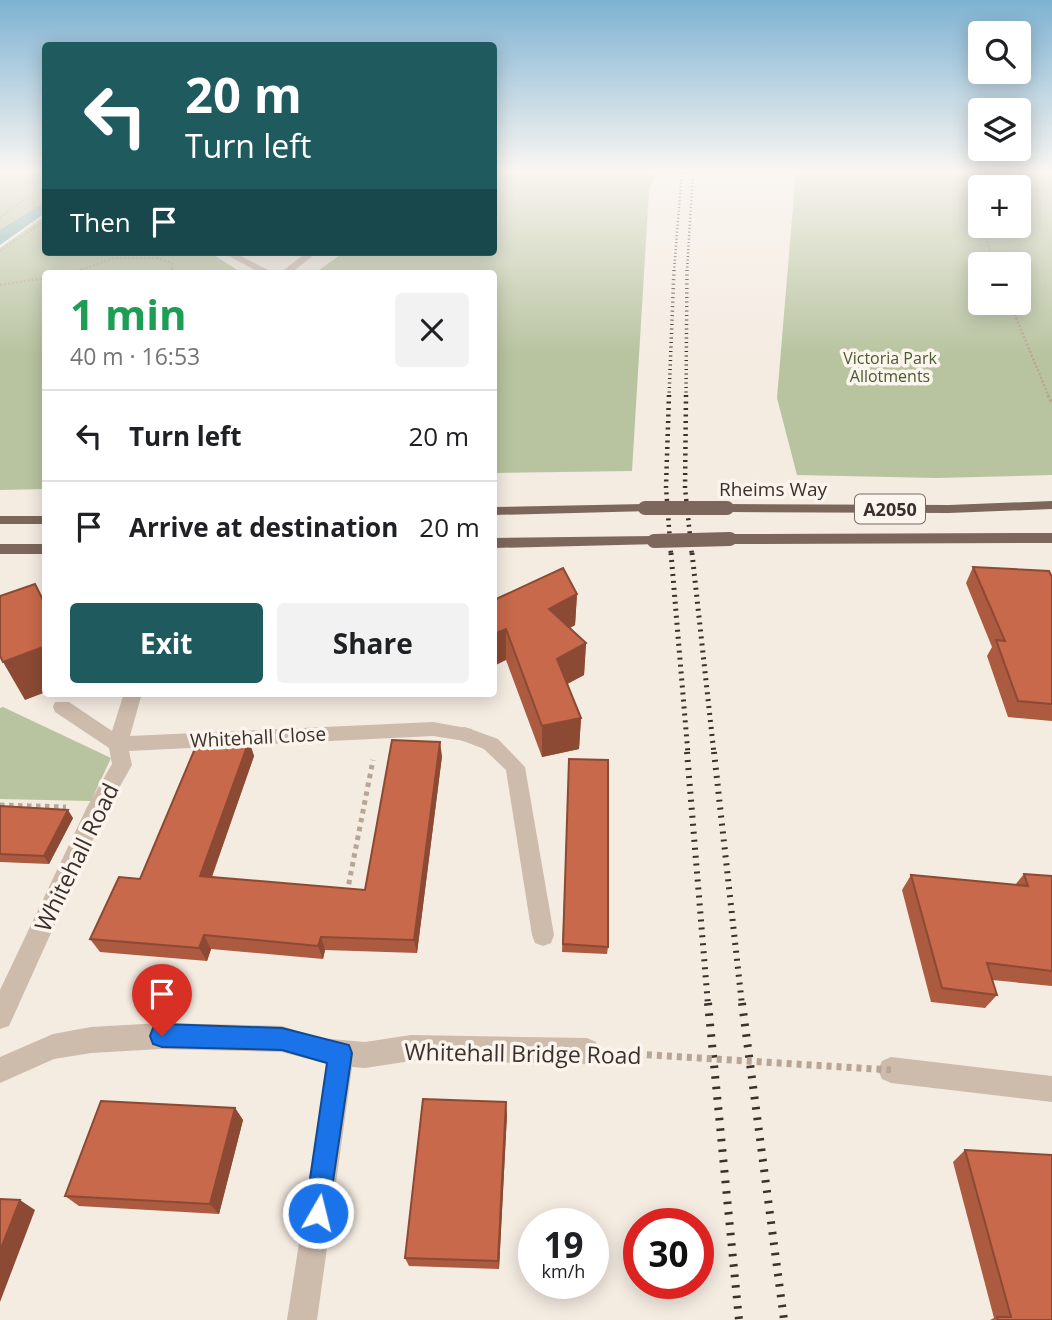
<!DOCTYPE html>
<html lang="en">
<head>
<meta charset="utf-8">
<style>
  :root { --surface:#fff; --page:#f2f2f2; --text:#202124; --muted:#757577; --line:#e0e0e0; --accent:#1f5a5e }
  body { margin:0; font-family:"Open Sans",sans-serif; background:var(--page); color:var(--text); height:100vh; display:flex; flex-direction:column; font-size:26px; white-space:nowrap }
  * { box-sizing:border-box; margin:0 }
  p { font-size:23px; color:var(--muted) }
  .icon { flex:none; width:38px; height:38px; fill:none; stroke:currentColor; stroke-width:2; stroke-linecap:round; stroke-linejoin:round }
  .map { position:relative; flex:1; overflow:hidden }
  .drawer { position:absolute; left:42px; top:270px; width:455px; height:427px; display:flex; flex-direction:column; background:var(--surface); border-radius:7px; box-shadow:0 4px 18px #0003 }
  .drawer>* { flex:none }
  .banner { position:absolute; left:42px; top:42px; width:455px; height:214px; border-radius:7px; box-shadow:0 4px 18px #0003; background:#1f5a5e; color:#fff; overflow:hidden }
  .tools { position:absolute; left:968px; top:21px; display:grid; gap:14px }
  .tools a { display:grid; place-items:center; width:63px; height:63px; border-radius:7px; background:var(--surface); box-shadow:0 4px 18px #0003; font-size:35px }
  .speed { position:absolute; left:518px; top:1208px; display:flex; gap:14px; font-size:35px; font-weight:700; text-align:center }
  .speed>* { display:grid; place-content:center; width:91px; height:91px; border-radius:50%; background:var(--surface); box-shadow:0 4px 18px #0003; line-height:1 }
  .speed small { font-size:18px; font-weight:400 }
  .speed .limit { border:10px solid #d22; background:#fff; color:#111 }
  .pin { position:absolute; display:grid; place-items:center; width:60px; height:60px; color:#fff; margin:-72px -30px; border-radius:50% 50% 50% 0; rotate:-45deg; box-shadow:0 0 7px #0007 }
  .pin .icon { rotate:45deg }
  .me { position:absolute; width:77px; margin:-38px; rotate:8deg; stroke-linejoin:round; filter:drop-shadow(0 0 5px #0008) }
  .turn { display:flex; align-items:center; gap:24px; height:147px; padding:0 28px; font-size:32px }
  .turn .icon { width:91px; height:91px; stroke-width:2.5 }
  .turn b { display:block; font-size:49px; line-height:60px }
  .then { display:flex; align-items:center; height:66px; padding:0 28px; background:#0003; gap:14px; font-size:26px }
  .round { display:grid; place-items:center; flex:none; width:74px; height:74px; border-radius:7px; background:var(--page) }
  .overview { display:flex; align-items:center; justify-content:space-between; height:119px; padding:0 28px }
  h1 { font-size:42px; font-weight:700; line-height:52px; color:#1e9e55 }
  .cta { display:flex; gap:14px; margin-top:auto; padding:14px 28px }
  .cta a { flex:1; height:80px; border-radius:7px; background:var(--accent); color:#fff; font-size:28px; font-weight:700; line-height:80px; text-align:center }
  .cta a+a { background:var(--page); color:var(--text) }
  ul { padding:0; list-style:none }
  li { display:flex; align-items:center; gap:21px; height:91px; padding:0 28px; border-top:2px solid var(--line) }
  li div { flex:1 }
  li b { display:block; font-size:26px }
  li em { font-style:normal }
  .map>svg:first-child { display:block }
  .green { fill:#b8c4a0; fill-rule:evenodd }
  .water { fill:#7fb0b2 }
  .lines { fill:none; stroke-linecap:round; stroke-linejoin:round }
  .path-far3 { stroke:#b9a596; stroke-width:2; stroke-dasharray:2 2; stroke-linecap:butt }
  .path-far2 { stroke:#b9a596; stroke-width:2.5; stroke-dasharray:2 2; stroke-linecap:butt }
  .path-far1 { stroke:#b9a596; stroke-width:3.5; stroke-dasharray:2.5 2.5; stroke-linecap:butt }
  .path { stroke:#b9a596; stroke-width:5; stroke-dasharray:4.5 4.5; stroke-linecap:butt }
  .service { fill:#cdbbac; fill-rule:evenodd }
  .minor { fill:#cdbbac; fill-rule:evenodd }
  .primary { fill:#7d675c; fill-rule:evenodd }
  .rail-far5 { stroke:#3b302b; stroke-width:2.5; stroke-dasharray:1 2.5; stroke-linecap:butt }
  .rail-far4 { stroke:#3b302b; stroke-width:3.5; stroke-dasharray:1 3.5; stroke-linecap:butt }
  .rail-far3 { stroke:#3b302b; stroke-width:4.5; stroke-dasharray:2 4.5; stroke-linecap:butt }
  .rail-far2 { stroke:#3b302b; stroke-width:5; stroke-dasharray:2 5; stroke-linecap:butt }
  .rail-far1 { stroke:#3b302b; stroke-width:6; stroke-dasharray:2 6; stroke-linecap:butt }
  .rail { stroke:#3b302b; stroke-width:8; stroke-dasharray:2.5 8; stroke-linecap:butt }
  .path-bridge { stroke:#b9a596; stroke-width:7; stroke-dasharray:5 5; stroke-linecap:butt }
  .primary-bridge { stroke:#7d675c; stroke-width:14 }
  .wall { fill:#ac5a40 }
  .shaded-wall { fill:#8c4a34 }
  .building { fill:#c8694b; stroke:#8c4a34; stroke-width:2 }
  .route { fill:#1a73e8; stroke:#114b97; stroke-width:2 }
  .labels { text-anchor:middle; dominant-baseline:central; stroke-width:7; stroke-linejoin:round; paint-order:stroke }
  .far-park-label { font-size:16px; fill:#4a5a2e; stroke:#fbf5ee }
  .shield { fill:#fbf5ee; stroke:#756b66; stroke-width:2 }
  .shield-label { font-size:18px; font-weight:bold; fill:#3b302b }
  .street-label { font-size:19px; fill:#3b302b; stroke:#fbf5ee }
  .near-street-label { font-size:23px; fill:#3b302b; stroke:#fbf5ee }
</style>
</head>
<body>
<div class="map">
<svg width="1052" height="1320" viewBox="0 0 1052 1320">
  <rect width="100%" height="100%" fill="#f4ebe1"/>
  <path class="green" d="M 0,170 L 45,170 L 45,207 L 0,239 Z
    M 526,170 L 657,170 L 649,191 L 632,471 L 494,473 L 494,273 L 315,273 L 344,252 L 494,252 L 494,179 Z
    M 796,170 L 1052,170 L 1052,475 L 936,478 L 797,475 L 777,398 ZM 1018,187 L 1018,226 L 980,226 L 980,187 ZM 1018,264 L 1018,303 L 980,303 L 980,264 Z
    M 45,216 L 46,252 L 209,252 L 242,273 L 46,273 L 45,489 L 0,490 L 0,248 Z
    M 3,707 L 111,758 L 91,801 L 0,799 L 0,708 Z"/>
  <path class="water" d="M 45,202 L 45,213 L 0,245 L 0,230 Z"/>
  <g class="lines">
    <path class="path-far3" d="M 965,170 L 980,219
      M 0,183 L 45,183
      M 0,218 L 46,183
      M 982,226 L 994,264
      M 0,251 L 46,220
      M 163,252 L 157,258 L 172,263 L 172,271
      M 78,271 L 114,258 L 157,258"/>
    <path class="path-far2" d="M 172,269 L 172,273
      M 73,273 L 83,269
      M 0,285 L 46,278
      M 1010,303 L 1049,397"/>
    <path class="path-far1" d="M 1048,395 L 1052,404"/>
    <path class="path" d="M 0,805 L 66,807
      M 347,893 L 373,760"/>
    <path class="service" d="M 221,252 L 233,252 L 274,273 L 261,273 Z
      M 465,727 L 498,739 L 525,767 L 554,935 L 551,943 L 543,946 L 535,943 L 532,935 L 506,770 L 484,749 L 458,739 L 456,734 L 458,729 Z"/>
    <path class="minor" d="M 307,252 L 318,252 L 291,273 L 280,273 Z
      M 124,693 L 142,693 L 130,736 L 433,722 L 472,729 L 474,734 L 472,739 L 465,741 L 433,736 L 129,751 L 132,765 L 106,811 L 9,1026 L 0,1029 L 0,990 L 87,807 L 112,764 L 109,748 L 55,712 L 53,707 L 55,702 L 69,702 L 112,731 Z
      M 161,1023 L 282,1026 L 320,1038 L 365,1042 L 411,1035 L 587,1038 L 596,1042 L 600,1051 L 596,1060 L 587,1064 L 411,1061 L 365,1068 L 352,1067 L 317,1320 L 287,1320 L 327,1064 L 282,1052 L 161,1049 L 91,1053 L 54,1059 L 0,1083 L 0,1057 L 53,1034 L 91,1027 Z
      M 891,1057 L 1052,1076 L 1052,1102 L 891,1083 L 882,1079 L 878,1070 L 882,1061 Z"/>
    <path class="primary" d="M 1052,501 L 1052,509 L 949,513 L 727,512 L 720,508 L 727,504 L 949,505 Z
      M 645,504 L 650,505 L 650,511 L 494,515 L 494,507 Z
      M 0,516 L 46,516 L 46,524 L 0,524 Z
      M 1052,533 L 1052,543 L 730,544 L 722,539 L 730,534 Z
      M 654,536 L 659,538 L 662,541 L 659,544 L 494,548 L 494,538 Z
      M 0,544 L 46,544 L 46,554 L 0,554 Z"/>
    <path class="rail-far5" d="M 674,271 L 682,170
      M 687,271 L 693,170"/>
    <path class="rail-far4" d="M 669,397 L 674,269
      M 686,397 L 687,269"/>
    <path class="rail-far3" d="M 669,395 L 666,487 L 671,555
      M 686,395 L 685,488 L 692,555"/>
    <path class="rail-far2" d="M 671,553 L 688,754
      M 692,553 L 714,754"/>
    <path class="rail-far1" d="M 687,752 L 708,1005
      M 714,752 L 742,1005"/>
    <path class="rail" d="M 708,1003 L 739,1320
      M 742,1003 L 784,1320"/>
    <path class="path-bridge" d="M 587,1051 L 891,1070"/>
    <path class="primary-bridge" d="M 645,508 L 727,508
      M 654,541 L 730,539"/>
  </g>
  <path class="wall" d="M 973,567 L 1052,577 L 1052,721 L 1008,717 L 987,656 L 992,647 L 966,583 Z
    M 577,594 L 575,625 L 570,628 L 586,643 L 584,675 L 567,684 L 581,718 L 579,749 L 542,757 L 506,660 L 494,600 Z
    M 249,741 L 254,756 L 212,877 L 365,890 L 442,756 L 417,953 L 325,950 L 323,959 L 211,949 L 207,961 L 100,952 L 90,939 L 140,879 Z
    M 569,759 L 608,947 L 607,954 L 562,952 Z
    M 0,806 L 73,818 L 49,864 L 0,862 Z
    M 1024,874 L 1052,876 L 1052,986 L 992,980 L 997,995 L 985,1008 L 931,1002 L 902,890 L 911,875 L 1015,885 Z
    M 235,1108 L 243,1120 L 219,1214 L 79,1206 L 65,1196 Z
    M 507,1114 L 499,1269 L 409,1266 L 405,1258 Z
    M 965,1150 L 1052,1320 L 990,1320 L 994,1318 L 953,1162 Z"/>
  <path class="shaded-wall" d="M 577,594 L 575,625 L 548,640 L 549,609 Z
    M 506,629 L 506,660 L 494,666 L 494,634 Z
    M 586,643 L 584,675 L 556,690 L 557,659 Z
    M 46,646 L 46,692 L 25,700 L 3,662 Z
    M 581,718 L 579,749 L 542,757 L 542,726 Z
    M 249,741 L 254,756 L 207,890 L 200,876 Z
    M 440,742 L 442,756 L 417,953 L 414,940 Z
    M 68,810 L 73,818 L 49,864 L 44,856 Z
    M 204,935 L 211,949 L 207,961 L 199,948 Z
    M 321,937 L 325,950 L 323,959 L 318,946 Z
    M 506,1102 L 507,1114 L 499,1269 L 498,1261 Z
    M 235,1108 L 243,1120 L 219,1214 L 210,1204 Z
    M 20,1200 L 35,1210 L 0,1302 L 0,1251 Z"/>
  <path class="building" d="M 973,567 L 1049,571 L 1052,577 L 1052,704 L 1018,701 L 996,640 L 1005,641 Z
    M 563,568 L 577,594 L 549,609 L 586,643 L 557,659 L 581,718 L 542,726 L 506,629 L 494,634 L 494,600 Z
    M 35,584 L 46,606 L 46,646 L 3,662 L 0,656 L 0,596 Z
    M 199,739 L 249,741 L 200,876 L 365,890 L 392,740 L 440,742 L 414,940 L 321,937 L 318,946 L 204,935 L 199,948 L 90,939 L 119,877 L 140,879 Z
    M 569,759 L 608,760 L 608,947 L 563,944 Z
    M 0,806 L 68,810 L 44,856 L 0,854 Z
    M 1024,874 L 1052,876 L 1052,971 L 987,963 L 997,995 L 942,988 L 911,875 L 1028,886 Z
    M 423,1099 L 506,1102 L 498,1261 L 405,1258 Z
    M 101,1101 L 235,1108 L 210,1204 L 65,1196 Z
    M 965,1150 L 1052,1155 L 1052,1320 L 998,1320 L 997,1317 L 1011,1317 Z
    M 0,1199 L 20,1200 L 0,1251 Z"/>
  <linearGradient id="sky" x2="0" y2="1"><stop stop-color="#7eb2d2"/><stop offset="0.48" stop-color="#faf6f2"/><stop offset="1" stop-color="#faf6f2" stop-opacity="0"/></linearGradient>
  <rect width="1052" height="355" fill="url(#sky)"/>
  <path class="route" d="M 162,1024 L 282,1028 L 349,1045 L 352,1053 L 327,1222 L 318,1226 L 308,1222 L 305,1213 L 327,1063 L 282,1050 L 162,1047 L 153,1044 L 150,1036 L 153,1028 Z"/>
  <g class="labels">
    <g class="far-park-label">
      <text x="890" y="358">Victoria Park<tspan x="890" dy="18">Allotments</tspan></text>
    </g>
    <rect class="shield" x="855" y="494.5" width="70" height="29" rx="5"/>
    <g class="shield-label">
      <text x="890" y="509">A2050</text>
    </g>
    <g class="street-label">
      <text x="773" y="489">Rheims Way</text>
      <text transform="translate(258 737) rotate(-3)">Whitehall Close</text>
    </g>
    <g class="near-street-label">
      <text transform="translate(76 857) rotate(-64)">Whitehall Road</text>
      <text transform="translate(523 1053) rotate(1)">Whitehall Bridge Road</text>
    </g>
  </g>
</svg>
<div class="tools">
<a><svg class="icon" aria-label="search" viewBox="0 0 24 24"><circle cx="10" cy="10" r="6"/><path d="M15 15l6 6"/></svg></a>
<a><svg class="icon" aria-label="layers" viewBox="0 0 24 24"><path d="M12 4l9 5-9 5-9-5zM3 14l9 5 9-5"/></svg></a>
<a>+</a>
<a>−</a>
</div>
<div class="speed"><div>19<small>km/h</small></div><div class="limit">30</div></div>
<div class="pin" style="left:162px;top:1036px;background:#d93025"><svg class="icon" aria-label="arrive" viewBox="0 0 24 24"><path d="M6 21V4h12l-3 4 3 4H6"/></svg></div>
<svg class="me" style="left:318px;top:1213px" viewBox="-20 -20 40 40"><circle r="17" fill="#1a73e8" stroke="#fff" stroke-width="3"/><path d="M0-11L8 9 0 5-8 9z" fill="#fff"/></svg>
<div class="banner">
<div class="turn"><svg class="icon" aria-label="left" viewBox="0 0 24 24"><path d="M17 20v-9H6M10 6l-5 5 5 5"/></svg><div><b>20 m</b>Turn left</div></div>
<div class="then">Then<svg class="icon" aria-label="arrive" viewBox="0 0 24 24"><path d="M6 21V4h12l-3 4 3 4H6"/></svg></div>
</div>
<section class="drawer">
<div class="overview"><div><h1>1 min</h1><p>40 m · 16:53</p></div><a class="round"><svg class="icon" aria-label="close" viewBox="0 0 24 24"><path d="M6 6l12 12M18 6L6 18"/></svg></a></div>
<ul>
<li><svg class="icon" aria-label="left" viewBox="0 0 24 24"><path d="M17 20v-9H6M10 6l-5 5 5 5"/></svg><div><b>Turn left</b></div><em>20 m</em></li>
<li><svg class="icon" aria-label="arrive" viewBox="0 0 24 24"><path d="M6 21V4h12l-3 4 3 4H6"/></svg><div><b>Arrive at destination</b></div><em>20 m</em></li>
</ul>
<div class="cta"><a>Exit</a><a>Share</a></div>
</section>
</div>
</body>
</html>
